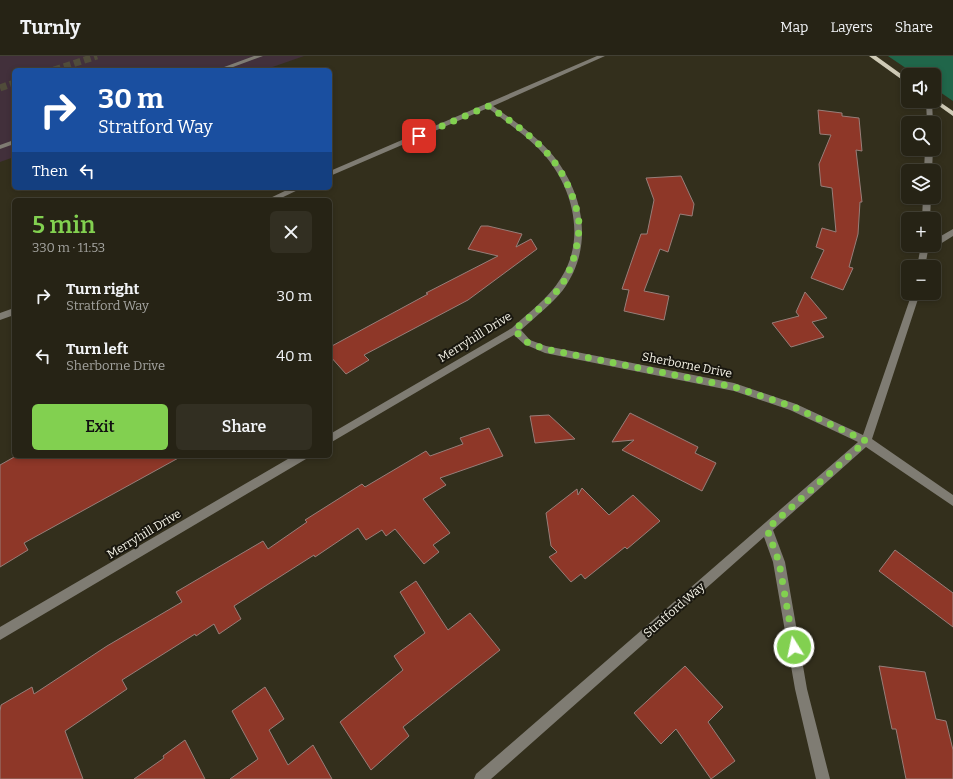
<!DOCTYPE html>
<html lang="en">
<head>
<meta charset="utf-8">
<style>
  :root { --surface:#262315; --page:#322f22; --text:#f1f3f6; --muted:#a4a4a0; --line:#424034; --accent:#82d050 }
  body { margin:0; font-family:Bitter,serif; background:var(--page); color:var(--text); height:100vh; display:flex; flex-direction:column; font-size:15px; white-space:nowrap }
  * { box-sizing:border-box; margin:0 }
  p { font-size:13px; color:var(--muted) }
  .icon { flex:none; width:22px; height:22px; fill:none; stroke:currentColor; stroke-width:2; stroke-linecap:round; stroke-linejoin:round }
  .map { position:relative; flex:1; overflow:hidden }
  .drawer { position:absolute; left:12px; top:142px; width:320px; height:260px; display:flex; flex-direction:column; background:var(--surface); border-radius:6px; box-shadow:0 2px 6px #0003,0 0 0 1px var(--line) }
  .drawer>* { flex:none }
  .guide { position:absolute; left:12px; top:12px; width:320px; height:122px; border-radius:6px; box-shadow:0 2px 6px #0003,0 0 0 1px var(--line); background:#1a4fa0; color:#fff; overflow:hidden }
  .controls { position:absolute; left:901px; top:12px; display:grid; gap:8px }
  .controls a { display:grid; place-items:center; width:40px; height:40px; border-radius:6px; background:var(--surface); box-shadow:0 2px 6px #0003,0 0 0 1px var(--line); font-size:20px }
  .pin { position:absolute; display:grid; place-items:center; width:34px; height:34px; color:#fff; margin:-17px; border-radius:8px; box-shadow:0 2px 6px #0006 }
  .me { position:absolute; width:44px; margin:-22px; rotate:350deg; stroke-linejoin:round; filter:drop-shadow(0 0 3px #0008) }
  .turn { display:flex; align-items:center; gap:14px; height:84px; padding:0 20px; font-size:18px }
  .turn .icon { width:52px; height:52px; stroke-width:2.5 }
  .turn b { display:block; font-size:28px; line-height:34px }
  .then { display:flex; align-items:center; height:38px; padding:0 20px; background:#0003; gap:8px; font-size:15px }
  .round { display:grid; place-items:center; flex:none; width:42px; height:42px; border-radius:6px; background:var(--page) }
  .overview { display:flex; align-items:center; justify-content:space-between; height:68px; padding:0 20px }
  h1 { font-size:24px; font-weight:600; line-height:30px; color:var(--accent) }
  .cta { display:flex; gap:8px; margin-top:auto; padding:8px 20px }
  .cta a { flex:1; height:46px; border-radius:6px; background:var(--accent); color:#111; font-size:16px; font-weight:600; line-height:46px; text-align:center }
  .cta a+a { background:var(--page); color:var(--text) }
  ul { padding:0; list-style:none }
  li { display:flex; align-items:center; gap:12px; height:60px; padding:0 20px }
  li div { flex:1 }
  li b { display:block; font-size:15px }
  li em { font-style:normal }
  header { display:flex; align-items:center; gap:24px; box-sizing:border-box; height:56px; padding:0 20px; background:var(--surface); border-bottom:1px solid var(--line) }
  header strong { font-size:19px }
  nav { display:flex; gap:22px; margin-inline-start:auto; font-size:14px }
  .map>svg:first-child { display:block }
  .industrial { fill:#42303b }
  .green { fill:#20664a }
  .building { fill:#8e3728; stroke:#977e79 }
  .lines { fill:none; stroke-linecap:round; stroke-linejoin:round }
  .minor-tunnel { stroke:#504c3a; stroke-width:7; stroke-dasharray:7 3.5; stroke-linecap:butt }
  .minor { fill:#7f7c73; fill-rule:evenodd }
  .major { fill:#cfcab6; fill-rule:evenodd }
  .route { stroke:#82d050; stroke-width:7; stroke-dasharray:0 12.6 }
  .labels { text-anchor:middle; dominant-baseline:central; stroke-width:4; stroke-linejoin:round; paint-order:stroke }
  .street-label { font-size:12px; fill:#f5f3e7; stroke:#19170f }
</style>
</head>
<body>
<header>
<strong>Turnly</strong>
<nav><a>Map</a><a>Layers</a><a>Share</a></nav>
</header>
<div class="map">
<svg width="953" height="723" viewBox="0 0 953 723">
  <rect width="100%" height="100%" fill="#332f1c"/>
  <path class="industrial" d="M 0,0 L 304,0 L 264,14 L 14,14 L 14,101 L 0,106 Z"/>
  <path class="green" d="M 888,0 L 953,0 L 953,45 L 934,32 L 934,19 L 916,19 Z"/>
  <path class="building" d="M 818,54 L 842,57 L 842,60 L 859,62 L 862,95 L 856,94 L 862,146 L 860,146 L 858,178 L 849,211 L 853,212 L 843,234 L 811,222 L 824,194 L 816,191 L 822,172 L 836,176 L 832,132 L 821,130 L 819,108 L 831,79 L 820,78 Z
    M 681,120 L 694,148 L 692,160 L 680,158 L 668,196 L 660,193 L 644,235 L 669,240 L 664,264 L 624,255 L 629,234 L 622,233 L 641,178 L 647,178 L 654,144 L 646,122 Z
    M 481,170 L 488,170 L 522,178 L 516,191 L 531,183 L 537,193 L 468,244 L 364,299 L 369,304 L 346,318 L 330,300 L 330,291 L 428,238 L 426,237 L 498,200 L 468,193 Z
    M 805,236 L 827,262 L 812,266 L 824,281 L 791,291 L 772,267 L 799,260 L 796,256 Z
    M 630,357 L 698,391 L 695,397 L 716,407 L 702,435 L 622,394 L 634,384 L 612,386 Z
    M 549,359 L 575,383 L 535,387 L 530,360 Z
    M 489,372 L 503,400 L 440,422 L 446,429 L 423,443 L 450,477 L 433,489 L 439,496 L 424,508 L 395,473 L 386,480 L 382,474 L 366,484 L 358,472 L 315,501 L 314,499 L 234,550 L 241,563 L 219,578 L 214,568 L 196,580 L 195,578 L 122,624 L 127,633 L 65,675 L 83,723 L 0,723 L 0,655 L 1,649 L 32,631 L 34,638 L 107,590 L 182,546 L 176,536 L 263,485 L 268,493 L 307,466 L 305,464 L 362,428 L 365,431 L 426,395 L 430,400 L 463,388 L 460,382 Z
    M 16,400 L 182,400 L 24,487 L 28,494 L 0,511 L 0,409 Z
    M 582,432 L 609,459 L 633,439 L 660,465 L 627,493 L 625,491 L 585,523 L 581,518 L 571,526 L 549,501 L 557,496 L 551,490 L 546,457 L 577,433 L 578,439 Z
    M 895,494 L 953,537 L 953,571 L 879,515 Z
    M 416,525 L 448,574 L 470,557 L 500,594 L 403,671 L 409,680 L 371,714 L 340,666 L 403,614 L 394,600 L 425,577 L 400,536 Z
    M 685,610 L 723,651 L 708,666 L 735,705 L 711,723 L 676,673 L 661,688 L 634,657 Z
    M 879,610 L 925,616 L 936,663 L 946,665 L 953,694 L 953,723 L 906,723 L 896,673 L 892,673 Z
    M 265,631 L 284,663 L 269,674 L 288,709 L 313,689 L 332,723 L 230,723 L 258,703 L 232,655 Z
    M 185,684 L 205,723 L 134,723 L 164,702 L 163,700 Z"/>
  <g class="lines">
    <path class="minor-tunnel" d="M 54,14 L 97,0
      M 0,32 L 14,27"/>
    <path class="minor" d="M 254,0 L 263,0 L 225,14 L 216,14 Z
      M 597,0 L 605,0 L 493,50 C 513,64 534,78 550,96 C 584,135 595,190 563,234 C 551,249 535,261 521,274 L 530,284 L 546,290 L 734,327 L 796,348 L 863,379 L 912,237 L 920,237 L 872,383 L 953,439 L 953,450 L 866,391 L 773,474 L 785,506 L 807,633 L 830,723 L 816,723 L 795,633 L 773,506 L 764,481 L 491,723 L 474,723 L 476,718 L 858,386 L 790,354 L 734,335 L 545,297 L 524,288 L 514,279 L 330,387 L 330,378 L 512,272 C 529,256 549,242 561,222 C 588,180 571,125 538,92 C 523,77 505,65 488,52 L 330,120 L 330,115 Z
      M 926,45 L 932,45 L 933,67 L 927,67 Z
      M 14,84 L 14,88 L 0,93 L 0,89 Z
      M 925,93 L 933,93 L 932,115 L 924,115 Z
      M 291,132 L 302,132 L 277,144 L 266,144 Z
      M 923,141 L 931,141 L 930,163 L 922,163 Z
      M 953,173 L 953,180 L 937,190 L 931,190 L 934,189 L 934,184 Z
      M 921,189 L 929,189 L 925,211 L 917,211 Z
      M 14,252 L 14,259 L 0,264 L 0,257 Z
      M 293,400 L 307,400 L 306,403 L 0,584 L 0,571 Z"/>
    <path class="major" d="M 869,0 L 876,0 L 908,23 L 908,28 Z
      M 934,42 L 953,55 L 953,60 L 932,45 L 934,45 Z"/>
  </g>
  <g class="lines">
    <path class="route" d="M 419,80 L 488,50 C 512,66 538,83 555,107 C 566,121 580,154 579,172 C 578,189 573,210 564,225 C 554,242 530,261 514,274 L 527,286 L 545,293 L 734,331 L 794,351 L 866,385 L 767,473 L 779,506 L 794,591"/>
  </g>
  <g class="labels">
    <g class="street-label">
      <text transform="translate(475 281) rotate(-32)">Merryhill Drive</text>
      <text transform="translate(687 309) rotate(11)">Sherborne Drive</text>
      <text transform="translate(144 478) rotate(-31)">Merryhill Drive</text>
      <text transform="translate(674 554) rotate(-41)">Stratford Way</text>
    </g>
  </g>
</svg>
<div class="controls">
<a><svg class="icon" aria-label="sound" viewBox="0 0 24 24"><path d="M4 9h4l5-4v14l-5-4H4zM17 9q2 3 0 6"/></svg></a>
<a><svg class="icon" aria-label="search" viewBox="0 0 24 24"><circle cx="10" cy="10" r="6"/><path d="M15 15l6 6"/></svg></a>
<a><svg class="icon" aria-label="layers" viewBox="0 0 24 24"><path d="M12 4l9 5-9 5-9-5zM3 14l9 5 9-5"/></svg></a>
<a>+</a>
<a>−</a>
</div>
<div class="pin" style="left:419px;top:80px;background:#d93025"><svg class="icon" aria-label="arrive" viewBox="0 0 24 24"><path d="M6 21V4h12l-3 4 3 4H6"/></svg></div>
<svg class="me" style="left:794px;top:591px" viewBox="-20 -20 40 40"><circle r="17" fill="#82d050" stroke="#fff" stroke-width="3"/><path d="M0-11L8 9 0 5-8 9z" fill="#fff"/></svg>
<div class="guide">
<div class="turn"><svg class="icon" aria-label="right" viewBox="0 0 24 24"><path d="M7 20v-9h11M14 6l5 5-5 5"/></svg><div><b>30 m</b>Stratford Way</div></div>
<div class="then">Then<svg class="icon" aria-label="left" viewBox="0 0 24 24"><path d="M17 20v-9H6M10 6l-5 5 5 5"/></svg></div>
</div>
<section class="drawer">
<div class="overview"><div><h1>5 min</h1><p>330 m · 11:53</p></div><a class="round"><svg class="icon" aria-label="close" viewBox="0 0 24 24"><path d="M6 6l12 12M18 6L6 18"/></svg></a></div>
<ul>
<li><svg class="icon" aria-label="right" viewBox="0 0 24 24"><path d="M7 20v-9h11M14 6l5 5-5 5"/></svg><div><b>Turn right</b><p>Stratford Way</p></div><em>30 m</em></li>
<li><svg class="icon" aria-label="left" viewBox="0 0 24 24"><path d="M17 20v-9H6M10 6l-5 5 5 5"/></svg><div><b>Turn left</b><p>Sherborne Drive</p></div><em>40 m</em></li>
</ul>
<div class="cta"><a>Exit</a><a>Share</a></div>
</section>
</div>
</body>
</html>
